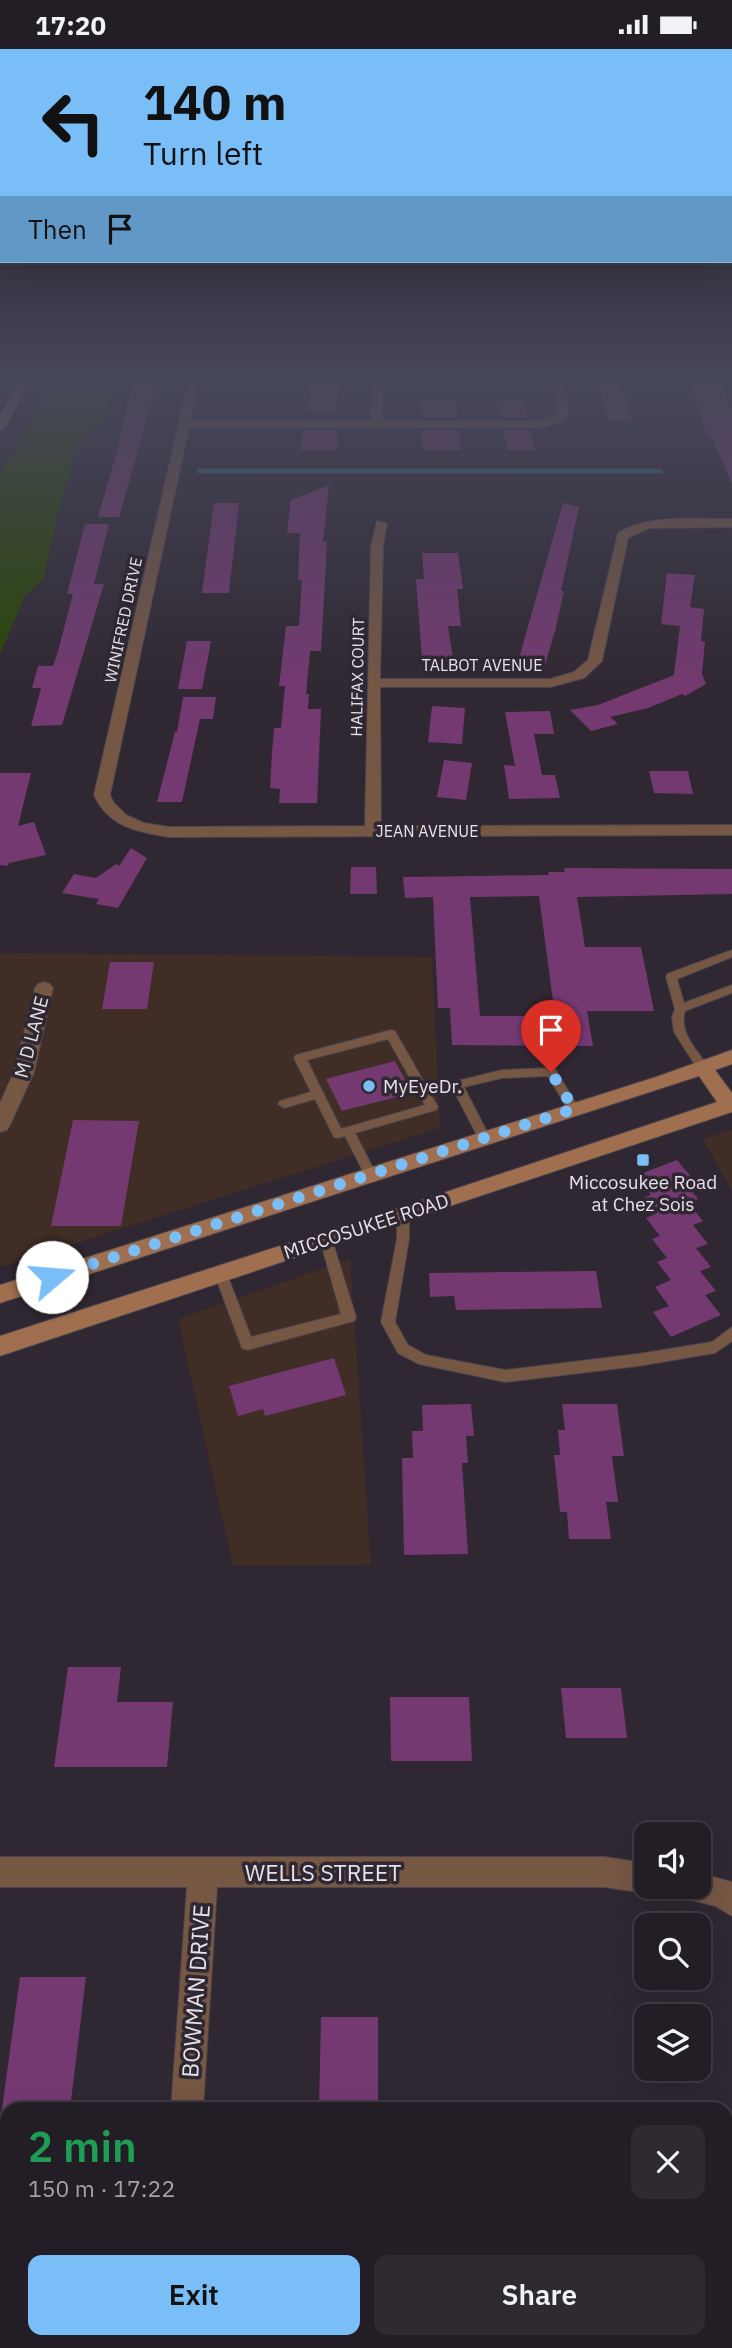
<!DOCTYPE html>
<html lang="en">
<head>
<meta charset="utf-8">
<style>
  :root { --surface:#231d25; --page:#2f2a32; --text:#f1f3f6; --muted:#a3a2a7; --line:#403b42; --accent:#7abef8 }
  body { margin:0; font-family:"IBM Plex Sans",sans-serif; background:var(--page); color:var(--text); height:100vh; display:flex; flex-direction:column; font-size:26px; white-space:nowrap }
  * { box-sizing:border-box; margin:0 }
  p { font-size:23px; color:var(--muted) }
  .icon { flex:none; width:38px; height:38px; fill:none; stroke:currentColor; stroke-width:2; stroke-linecap:round; stroke-linejoin:round }
  .map { position:relative; flex:1; overflow:hidden }
  .side { position:absolute; left:0px; top:2053px; width:733px; height:247px; display:flex; flex-direction:column; background:var(--surface); border-radius:21px 21px 0 0; box-shadow:0 7px 28px #0002,0 0 0 2px var(--line) }
  .side>* { flex:none }
  .banner { position:absolute; left:0px; top:0px; width:733px; height:214px; box-shadow:0 7px 28px #0002,0 0 0 2px var(--line); background:#7abef8; color:#111; overflow:hidden }
  .controls { position:absolute; left:634px; top:1773px; display:grid; gap:14px }
  .controls a { display:grid; place-items:center; width:77px; height:77px; border-radius:14px; background:var(--surface); box-shadow:0 7px 28px #0002,0 0 0 2px var(--line); font-size:35px }
  .pin { position:absolute; display:grid; place-items:center; width:60px; height:60px; color:#fff; margin:-72px -30px; border-radius:50% 50% 50% 0; rotate:-45deg; box-shadow:0 0 7px #0007 }
  .pin .icon { rotate:45deg }
  .me { position:absolute; width:77px; margin:-38px; rotate:72deg; stroke-linejoin:round; filter:drop-shadow(0 0 5px #0008) }
  .turn { display:flex; align-items:center; gap:24px; height:147px; padding:0 28px; font-size:32px }
  .turn .icon { width:91px; height:91px; stroke-width:2.5 }
  .turn b { display:block; font-size:49px; line-height:60px }
  .then { display:flex; align-items:center; height:66px; padding:0 28px; background:#0003; gap:14px; font-size:26px }
  .round { display:grid; place-items:center; flex:none; width:74px; height:74px; border-radius:14px; background:var(--page) }
  .overview { display:flex; align-items:center; justify-content:space-between; height:119px; padding:0 28px }
  h1 { font-size:42px; font-weight:600; line-height:52px; color:#1e9e55 }
  .button { display:flex; gap:14px; margin-top:auto; padding:14px 28px }
  .button a { flex:1; height:80px; border-radius:14px; background:var(--accent); color:#111; font-size:28px; font-weight:600; line-height:80px; text-align:center }
  .button a+a { background:var(--page); color:var(--text) }
  .status { display:flex; justify-content:space-between; align-items:center; height:49px; padding:0 35px; background:var(--surface); direction:ltr }
  .status svg { height:19px; fill:currentColor }
  .map>svg:first-child { display:block }
  .commercial { fill:#3f2d26 }
  .green { fill:#284501 }
  .lines { fill:none; stroke-linecap:round; stroke-linejoin:round }
  .stream { stroke:#2d6f77; stroke-width:4.5 }
  .building { fill:#753971; fill-rule:evenodd }
  .lane-casing { stroke:#4c454e; stroke-width:2 }
  .street-casing { stroke:#4c454e; stroke-width:2 }
  .secondary-casing { stroke:#4c454e; stroke-width:2 }
  .lane { fill:#765744; fill-rule:evenodd }
  .street { fill:#765744; fill-rule:evenodd }
  .secondary { fill:#a06f50; fill-rule:evenodd }
  .route { stroke:#7abef8; stroke-width:12; stroke-dasharray:0 21.6 }
  .poi-dot { fill:#7abef8; stroke:#2f2731; stroke-width:2.5 }
  .labels { text-anchor:middle; dominant-baseline:central; stroke-width:7; stroke-linejoin:round; paint-order:stroke }
  .far-street-label { font-size:16px; fill:#e7e2e9; stroke:#2f2731 }
  .street-label { font-size:19px; fill:#e7e2e9; stroke:#2f2731 }
  .poi-label { font-size:19px; fill:#e7e2e9; stroke:#2f2731; text-anchor:start }
  .near-street-label { font-size:23px; fill:#e7e2e9; stroke:#2f2731 }
</style>
</head>
<body>
<div class="status"><b>17:20</b><svg viewBox="0 0 49 12"><path d="M0 12V9h3v3zM5 12V6h3v6zM10 12V3h3v9zM15 12V0h3v12zM26 1h20v11H26zM47 4h2v5h-2z"/></svg></div>
<div class="map">
<svg width="732" height="2299" viewBox="0 0 732 2299">
  <rect width="100%" height="100%" fill="#2f2731"/>
  <path class="commercial" d="M 0,904 L 432,908 L 440,1079 L 0,1218 Z
    M 732,1080 L 732,1142 L 703,1090 Z
    M 350,1210 L 371,1516 L 233,1517 L 178,1270 Z"/>
  <path class="green" d="M 53,329 L 115,329 L 105,371 L 80,389 L 60,454 L 44,529 L 25,547 L 0,605 L 0,424 L 17,398 Z"/>
  <g class="lines">
    <path class="stream" d="M 199,422 L 661,422"/>
  </g>
  <path class="building" d="M 133,329 L 157,329 L 152,353 L 119,468 L 98,468 L 118,399 Z
    M 310,329 L 339,329 L 337,363 L 308,363 Z
    M 597,329 L 619,329 L 632,372 L 609,372 Z
    M 692,331 L 719,331 L 732,362 L 732,435 L 712,389 L 708,389 L 696,356 L 700,356 L 690,333 Z
    M 420,351 L 456,351 L 457,369 L 421,369 Z
    M 497,352 L 524,352 L 528,369 L 501,369 Z
    M 302,381 L 338,381 L 338,401 L 301,401 Z
    M 421,381 L 459,381 L 461,401 L 422,401 Z
    M 503,381 L 531,381 L 535,401 L 507,401 Z
    M 329,436 L 323,493 L 327,493 L 321,602 L 310,602 L 306,645 L 309,645 L 308,660 L 321,660 L 317,754 L 279,754 L 280,740 L 270,739 L 272,704 L 274,679 L 281,679 L 285,637 L 279,637 L 286,577 L 299,577 L 302,531 L 298,531 L 300,484 L 287,484 L 291,451 Z
    M 214,454 L 239,454 L 229,544 L 202,544 Z
    M 563,454 L 579,458 L 561,542 L 564,542 L 555,582 L 545,616 L 518,613 Z
    M 85,475 L 109,475 L 94,535 L 104,535 L 62,676 L 31,677 L 41,639 L 32,639 L 38,617 L 53,617 L 58,602 L 73,545 L 67,545 Z
    M 422,504 L 458,504 L 463,540 L 457,540 L 461,577 L 448,577 L 453,610 L 422,610 L 416,530 L 424,530 Z
    M 667,524 L 695,526 L 690,558 L 704,560 L 701,592 L 705,593 L 702,625 L 706,635 L 685,647 L 682,645 L 648,659 L 610,668 L 618,675 L 591,682 L 570,661 L 598,656 L 674,626 L 680,577 L 661,575 Z
    M 187,592 L 211,592 L 202,640 L 178,640 Z
    M 183,648 L 216,648 L 213,670 L 200,670 L 182,753 L 157,753 L 175,683 L 177,683 Z
    M 432,657 L 465,659 L 462,695 L 428,693 Z
    M 550,662 L 554,685 L 534,685 L 542,726 L 555,726 L 560,749 L 509,750 L 504,716 L 515,717 L 505,663 Z
    M 444,711 L 472,714 L 466,751 L 437,748 Z
    M 649,722 L 688,722 L 693,745 L 654,744 Z
    M 0,724 L 31,724 L 18,777 L 34,773 L 46,806 L 9,814 L 8,817 L 0,816 Z
    M 131,799 L 147,809 L 118,859 L 96,855 L 99,850 L 62,844 L 74,825 L 96,829 L 116,815 L 119,817 Z
    M 351,818 L 376,818 L 377,845 L 350,845 Z
    M 564,819 L 732,820 L 732,845 L 577,848 L 585,898 L 641,898 L 654,962 L 587,962 L 593,997 L 452,996 L 450,959 L 438,959 L 433,848 L 405,849 L 403,828 L 549,826 L 548,823 L 565,823 ZM 539,847 L 555,967 L 480,967 L 470,848 Z
    M 110,913 L 154,913 L 147,960 L 102,960 Z
    M 395,1012 L 412,1044 L 342,1062 L 326,1030 Z
    M 73,1071 L 139,1072 L 121,1177 L 51,1177 Z
    M 677,1111 L 693,1130 L 684,1133 L 698,1150 L 688,1154 L 703,1172 L 693,1176 L 708,1195 L 696,1199 L 711,1218 L 700,1222 L 716,1242 L 705,1246 L 721,1266 L 671,1288 L 653,1263 L 669,1257 L 655,1238 L 671,1231 L 657,1213 L 667,1209 L 652,1190 L 660,1187 L 646,1169 L 657,1164 L 644,1148 L 651,1146 L 635,1127 Z
    M 596,1222 L 602,1259 L 456,1261 L 454,1247 L 430,1248 L 429,1224 Z
    M 334,1309 L 346,1346 L 265,1367 L 263,1360 L 238,1367 L 229,1337 Z
    M 471,1355 L 474,1387 L 466,1387 L 468,1414 L 462,1414 L 468,1505 L 404,1506 L 402,1409 L 413,1409 L 412,1382 L 423,1382 L 422,1356 Z
    M 562,1355 L 617,1355 L 624,1407 L 612,1407 L 618,1453 L 606,1453 L 611,1490 L 569,1490 L 567,1463 L 560,1463 L 554,1406 L 560,1406 L 558,1381 L 565,1381 Z
    M 68,1618 L 121,1618 L 117,1653 L 173,1653 L 167,1718 L 54,1718 Z
    M 561,1639 L 621,1639 L 627,1689 L 566,1689 Z
    M 390,1648 L 469,1648 L 472,1712 L 391,1712 Z
    M 20,1928 L 86,1928 L 70,2060 L 2,2060 Z
    M 321,1968 L 378,1968 L 378,2060 L 319,2060 Z"/>
  <g class="lines">
    <g class="lane-casing">
      <path id="lane" d="M 732,901 L 732,908 L 677,930 L 684,954 L 732,936 L 732,944 L 685,962 C 678,984 698,1002 709,1019 L 703,1023 L 699,1022 L 674,983 L 672,968 L 675,960 L 666,928 L 667,925 Z
        M 391,981 L 395,982 L 438,1058 L 436,1061 L 355,1084 L 376,1125 L 370,1130 L 366,1128 L 345,1087 L 338,1089 L 334,1088 L 315,1050 L 284,1059 L 278,1055 L 280,1052 L 311,1043 L 294,1009 L 296,1006 ZM 388,990 L 425,1056 L 341,1080 L 307,1011 Z
        M 551,1019 L 555,1020 L 578,1058 L 580,1061 L 578,1064 L 570,1064 L 548,1027 L 502,1029 L 464,1038 L 490,1089 L 488,1092 L 480,1092 L 451,1036 L 453,1033 L 502,1021 Z
        M 403,1161 L 407,1163 L 409,1166 L 409,1190 L 395,1273 L 408,1296 L 426,1306 L 505,1321 L 638,1305 L 712,1293 L 732,1278 L 732,1292 L 715,1304 L 638,1317 L 505,1333 L 419,1315 L 398,1304 L 381,1273 L 397,1190 L 397,1166 L 399,1163 Z
        M 326,1186 L 330,1187 L 332,1191 L 356,1268 L 354,1272 L 247,1301 L 242,1299 L 214,1224 L 215,1220 L 225,1220 L 251,1288 L 341,1265 L 320,1191 L 322,1187 Z"/>
    </g>
    <g class="street-casing">
      <path id="street" d="M 189,329 L 199,329 L 190,372 L 371,372 L 372,329 L 382,329 L 382,372 L 541,372 L 556,367 L 559,362 L 551,329 L 561,329 L 569,362 L 565,371 L 542,378 L 189,378 L 110,746 L 114,754 L 126,766 L 144,774 L 169,778 L 365,777 L 371,497 L 377,472 L 387,475 L 383,497 L 380,630 L 550,630 L 574,623 L 588,611 L 618,484 C 651,464 694,471 732,470 L 732,478 L 649,479 L 628,489 L 602,612 L 584,629 L 550,638 L 380,638 L 381,777 L 732,776 L 732,786 L 169,788 C 137,783 109,778 94,746 Z
        M 44,933 L 50,935 L 53,939 L 34,1023 L 10,1076 L 7,1081 L 0,1083 L 0,1054 L 14,1023 L 35,939 L 38,935 Z
        M 0,1808 L 604,1808 L 646,1814 L 646,1838 L 657,1838 L 646,1844 L 604,1838 L 217,1838 L 203,2060 L 171,2060 L 187,1838 L 0,1838 Z
        M 698,1824 L 732,1833 L 732,1867 L 715,1857 L 684,1849 L 680,1838 L 698,1838 Z
        M 152,2292 L 188,2292 L 188,2299 L 152,2299 Z"/>
    </g>
    <g class="secondary-casing">
      <path id="secondary" d="M 20,329 L 30,329 L 6,378 L 0,381 L 0,367 Z
        M 732,1001 L 732,1015 L 715,1021 L 732,1044 L 732,1063 L 0,1307 L 0,1287 L 398,1159 L 717,1053 L 699,1027 L 0,1254 L 0,1236 L 656,1028 Z"/>
    </g>
    <use href="#lane" class="lane"/>
    <use href="#street" class="street"/>
    <use href="#secondary" class="secondary"/>
  </g>
  <linearGradient id="sky" x2="0" y2="1"><stop stop-color="#1a151b"/><stop offset="0.51" stop-color="#47475a"/><stop offset="1" stop-color="#47475a" stop-opacity="0"/></linearGradient>
  <rect width="732" height="651" fill="url(#sky)"/>
  <g class="lines">
    <path class="route" d="M 52,1228 L 574,1060 L 551,1023"/>
  </g>
  <g class="poi-dot">
    <circle cx="369" cy="1037" r="7"/>
    <rect x="636" y="1104" width="14" height="14" rx="3.5"/>
  </g>
  <g class="labels">
    <g class="far-street-label">
      <text transform="translate(123 571) rotate(-78)">WINIFRED DRIVE</text>
      <text x="482" y="616">TALBOT AVENUE</text>
      <text transform="translate(357 628) rotate(-89)">HALIFAX COURT</text>
      <text x="427" y="782">JEAN AVENUE</text>
    </g>
    <g class="street-label">
      <text transform="translate(31 988) rotate(-75)">M D LANE</text>
      <text transform="translate(366 1177) rotate(-18)">MICCOSUKEE ROAD</text>
    </g>
    <g class="poi-label">
      <text x="383" y="1037">MyEyeDr.</text>
      <text x="643" y="1133" text-anchor="middle">Miccosukee Road<tspan x="643" dy="22">at Chez Sois</tspan></text>
    </g>
    <g class="near-street-label">
      <text x="323" y="1823">WELLS STREET</text>
      <text transform="translate(195 1942) rotate(-86)">BOWMAN DRIVE</text>
    </g>
  </g>
</svg>
<div class="controls">
<a><svg class="icon" aria-label="sound" viewBox="0 0 24 24"><path d="M4 9h4l5-4v14l-5-4H4zM17 9q2 3 0 6"/></svg></a>
<a><svg class="icon" aria-label="search" viewBox="0 0 24 24"><circle cx="10" cy="10" r="6"/><path d="M15 15l6 6"/></svg></a>
<a><svg class="icon" aria-label="layers" viewBox="0 0 24 24"><path d="M12 4l9 5-9 5-9-5zM3 14l9 5 9-5"/></svg></a>
</div>
<div class="pin" style="left:551px;top:1023px;background:#d93025"><svg class="icon" aria-label="arrive" viewBox="0 0 24 24"><path d="M6 21V4h12l-3 4 3 4H6"/></svg></div>
<svg class="me" style="left:52px;top:1228px" viewBox="-20 -20 40 40"><circle r="19" fill="#fff"/><path d="M0-13L10 11 0 6-10 11z" fill="#7abef8"/></svg>
<div class="banner">
<div class="turn"><svg class="icon" aria-label="left" viewBox="0 0 24 24"><path d="M17 20v-9H6M10 6l-5 5 5 5"/></svg><div><b>140 m</b>Turn left</div></div>
<div class="then">Then<svg class="icon" aria-label="arrive" viewBox="0 0 24 24"><path d="M6 21V4h12l-3 4 3 4H6"/></svg></div>
</div>
<section class="side">
<div class="overview"><div><h1>2 min</h1><p>150 m · 17:22</p></div><a class="round"><svg class="icon" aria-label="close" viewBox="0 0 24 24"><path d="M6 6l12 12M18 6L6 18"/></svg></a></div>
<div class="button"><a>Exit</a><a>Share</a></div>
</section>
</div>
</body>
</html>
